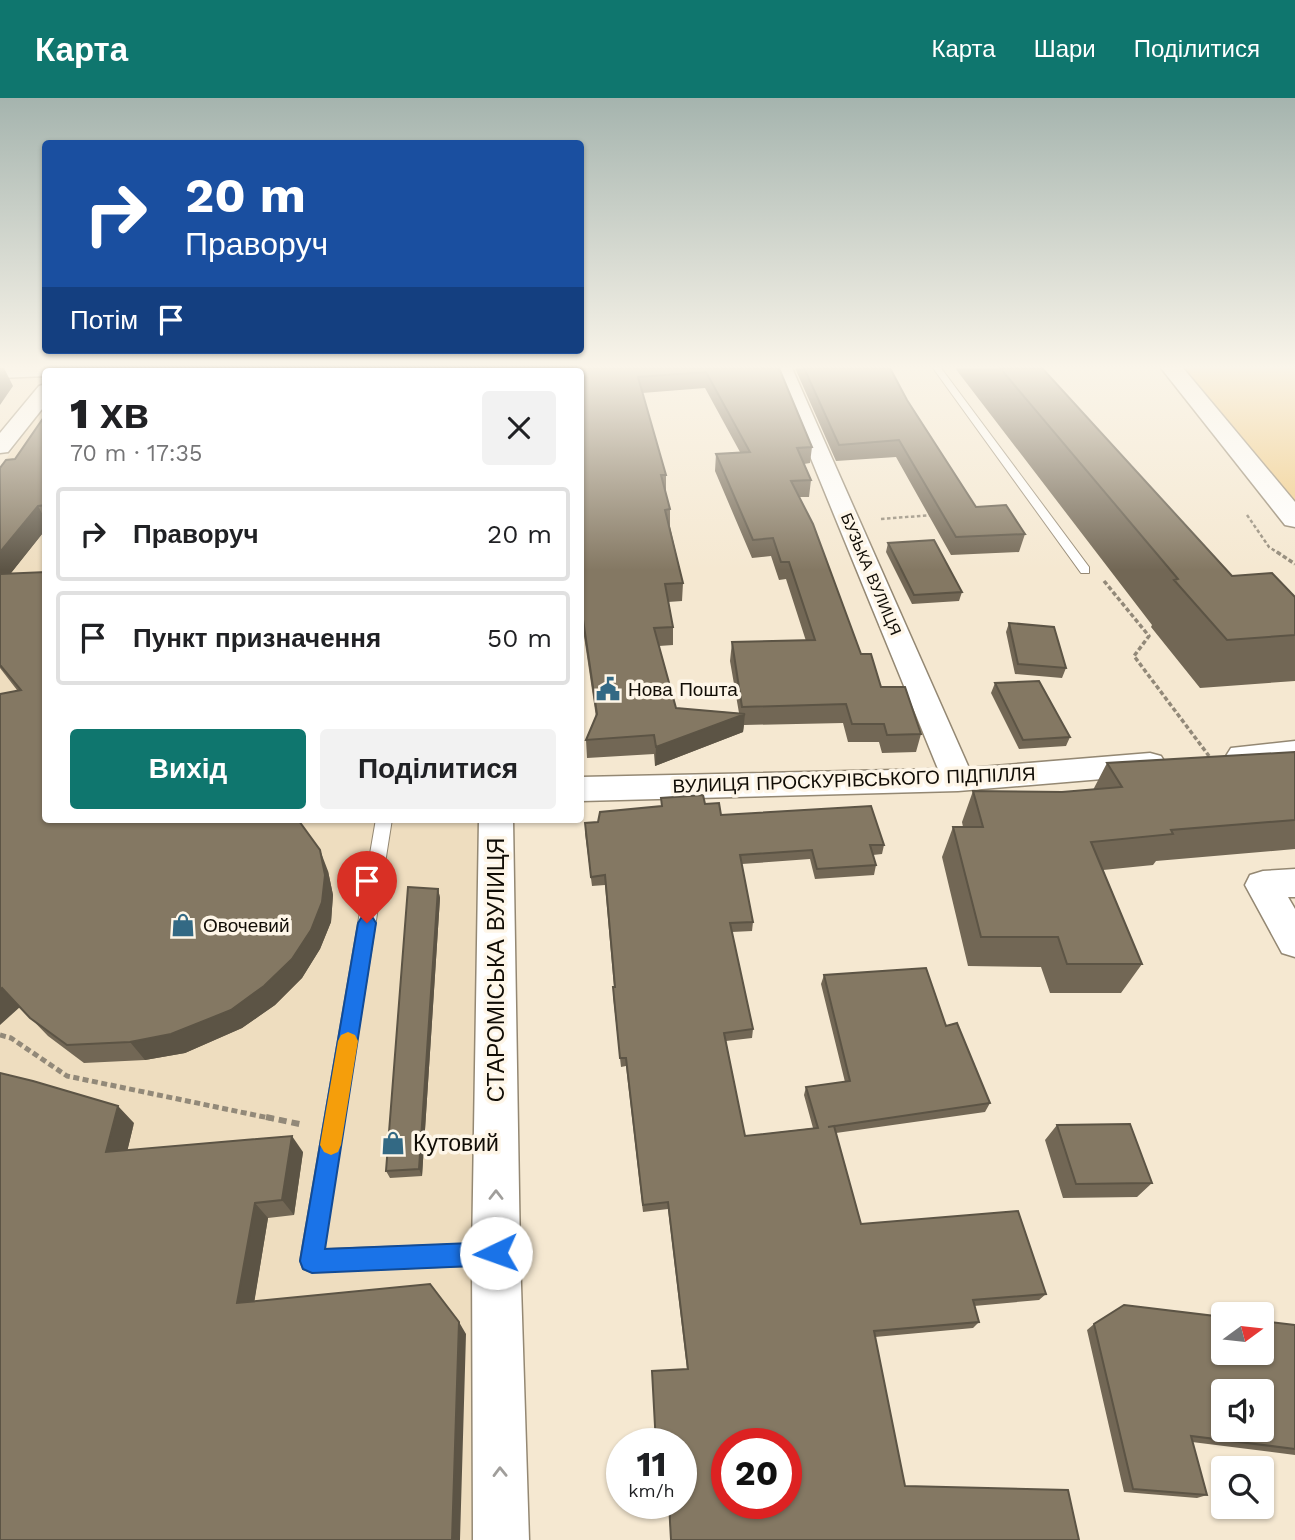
<!DOCTYPE html>
<html lang="uk">
<head>
<meta charset="utf-8">
<style>
  :root { --surface:#fff; --page:#f2f2f2; --text:#202124; --muted:#757577; --line:#e0e0e0; --accent:#0f766e }
  body { margin:0; font-family:"Work Sans",sans-serif; background:var(--page); color:var(--text); height:100vh; display:flex; flex-direction:column; font-size:26px; white-space:nowrap }
  * { box-sizing:border-box; margin:0 }
  p { font-size:23px; color:var(--muted) }
  .icon { flex:none; width:38px; height:38px; fill:none; stroke:currentColor; stroke-width:2; stroke-linecap:round; stroke-linejoin:round }
  .map { position:relative; flex:1; overflow:hidden }
  .panel { position:absolute; left:42px; top:270px; width:542px; height:455px; display:flex; flex-direction:column; background:var(--surface); border-radius:7px; box-shadow:0 2px 5px #0004 }
  .panel>* { flex:none }
  .top-card { position:absolute; left:42px; top:42px; width:542px; height:214px; border-radius:7px; box-shadow:0 2px 5px #0004; background:#1a4fa0; color:#fff; overflow:hidden }
  .needle { width:46px; rotate:75deg }
  .tools { position:absolute; left:1211px; top:1204px; display:grid; gap:14px }
  .tools a { display:grid; place-items:center; width:63px; height:63px; border-radius:7px; background:var(--surface); box-shadow:0 2px 5px #0004; font-size:35px }
  .speed { position:absolute; left:606px; top:1330px; display:flex; gap:14px; font-size:35px; font-weight:700; text-align:center }
  .speed>* { display:grid; place-content:center; width:91px; height:91px; border-radius:50%; background:var(--surface); box-shadow:0 2px 5px #0004; line-height:1 }
  .speed small { font-size:18px; font-weight:400 }
  .speed .limit { border:10px solid #d22; background:#fff; color:#111 }
  .pin { position:absolute; display:grid; place-items:center; width:60px; height:60px; color:#fff; margin:-72px -30px; border-radius:50% 50% 50% 0; rotate:-45deg; box-shadow:0 0 7px #0007 }
  .pin .icon { rotate:45deg }
  .me { position:absolute; width:77px; margin:-38px; rotate:267deg; stroke-linejoin:round; filter:drop-shadow(0 0 5px #0008) }
  .turn { display:flex; align-items:center; gap:24px; height:147px; padding:0 28px; font-size:32px }
  .turn .icon { width:91px; height:91px; stroke-width:2.5 }
  .turn b { display:block; font-size:49px; line-height:60px }
  .then { display:flex; align-items:center; height:66px; padding:0 28px; background:#0003; gap:14px; font-size:26px }
  .round { display:grid; place-items:center; flex:none; width:74px; height:74px; border-radius:7px; background:var(--page) }
  .headline { display:flex; align-items:center; justify-content:space-between; height:119px; padding:0 28px }
  h1 { font-size:42px; font-weight:800; line-height:52px }
  .cta { display:flex; gap:14px; margin-top:auto; padding:14px 28px }
  .cta a { flex:1; height:80px; border-radius:7px; background:var(--accent); color:#fff; font-size:28px; font-weight:800; line-height:80px; text-align:center }
  .cta a+a { background:var(--page); color:var(--text) }
  ul { padding:0; list-style:none }
  li { display:flex; align-items:center; gap:21px; height:94px; margin:0 14px 10px; padding:0 14px; border:4px solid var(--line); border-radius:7px }
  li div { flex:1 }
  li b { display:block; font-size:26px }
  li em { font-style:normal }
  header { display:flex; align-items:center; gap:42px; box-sizing:border-box; height:98px; padding:0 35px; background:var(--accent); color:#fff }
  header strong { font-size:33px }
  nav { display:flex; gap:38px; margin-inline-start:auto; font-size:24px }
  .map>svg:first-child { display:block }
  .built { fill:#eeddbf }
  .green { fill:#f0cb85 }
  .lines { fill:none; stroke-linecap:round; stroke-linejoin:round }
  .lane-casing { stroke:#948873; stroke-width:2 }
  .street-casing { stroke:#948873; stroke-width:3 }
  .secondary-casing { stroke:#948873; stroke-width:3 }
  .path-far3 { stroke:#928979; stroke-width:2.5; stroke-dasharray:3.5 2.5; stroke-linecap:butt }
  .path-far2 { stroke:#928979; stroke-width:3.5; stroke-dasharray:4.5 2.5; stroke-linecap:butt }
  .path-far1 { stroke:#928979; stroke-width:5; stroke-dasharray:6 3.5; stroke-linecap:butt }
  .path { stroke:#928979; stroke-width:6; stroke-dasharray:8 5; stroke-linecap:butt }
  .lane { fill:#fff; fill-rule:evenodd }
  .street { fill:#fff; fill-rule:evenodd }
  .secondary { fill:#fff; fill-rule:evenodd }
  .wall { fill:#726755; fill-rule:evenodd }
  .shaded-wall { fill:#5c5445 }
  .building { fill:#847863; stroke:#5c5445; stroke-width:2; fill-rule:evenodd }
  .oneway { stroke:#a09e9b }
  .route { fill:#1a73e8; stroke:#114b97; stroke-width:2 }
  .slow { fill:#f59e0b }
  .labels { text-anchor:middle; dominant-baseline:central; stroke-width:7; stroke-linejoin:round; paint-order:stroke }
  .far-street-label { font-size:16px; fill:#110d06; stroke:#fef6e8 }
  .poi-label { font-size:19px; fill:#110d06; stroke:#fef6e8; text-anchor:start }
  .street-label { font-size:19px; fill:#110d06; stroke:#fef6e8 }
  .near-street-label { font-size:23px; fill:#110d06; stroke:#fef6e8 }
  .near-poi-label { font-size:23px; fill:#110d06; stroke:#fef6e8; text-anchor:start }
</style>
</head>
<body>
<header>
<strong>Карта</strong>
<nav><a>Карта</a><a>Шари</a><a>Поділитися</a></nav>
</header>
<div class="map">
<svg width="1295" height="1442" viewBox="0 0 1295 1442">
  <rect width="100%" height="100%" fill="#f5e8d1"/>
  <path class="built" d="M 45,308 L 46,721 L 481,721 L 476,1442 L 0,1442 L 0,369 Z"/>
  <path class="green" d="M 1183,270 L 1295,270 L 1295,405 Z"/>
  <g class="lines">
    <g class="lane-casing">
      <path id="lane" d="M 933,270 L 941,270 L 1089,469 L 1089,475 L 1081,475 Z
        M 376,721 L 392,721 L 324,1151 L 494,1145 L 502,1148 L 505,1156 L 502,1164 L 494,1167 L 311,1174 L 303,1171 L 300,1163 Z"/>
    </g>
    <g class="street-casing">
      <path id="street" d="M 0,270 L 114,270 L 112,273 L 46,273 L 46,278 L 0,280 Z
        M 497,270 L 515,270 L 514,273 L 496,273 Z
        M 774,270 L 792,270 L 969,670 L 1150,655 L 1161,658 L 1166,666 L 1161,674 L 1150,677 L 958,693 L 581,703 L 581,679 L 938,671 Z
        M 46,286 L 46,306 L 8,354 L 0,355 L 0,335 L 39,288 Z
        M 1295,643 L 1295,665 L 1242,669 L 1231,666 L 1226,658 L 1231,650 Z
        M 479,721 L 513,721 L 520,1155 L 529,1442 L 473,1442 L 472,1155 Z
        M 1295,771 L 1295,799 L 1288,799 L 1295,811 L 1295,859 L 1282,855 L 1245,787 L 1250,777 L 1263,773 Z"/>
    </g>
    <g class="secondary-casing">
      <path id="secondary" d="M 1161,270 L 1183,270 L 1295,404 L 1295,429 L 1285,427 Z"/>
    </g>
    <path class="path-far3" d="M 1247,417 L 1269,449 L 1280,456
      M 881,421 L 932,417"/>
    <path class="path-far2" d="M 1277,454 L 1295,466
      M 1104,483 L 1149,538 L 1134,558 L 1209,658"/>
    <path class="path-far1" d="M 0,937 L 11,940 L 67,978 L 274,1021"/>
    <path class="path" d="M 266,1019 L 304,1027"/>
    <use href="#lane" class="lane"/>
    <use href="#street" class="street"/>
    <use href="#secondary" class="secondary"/>
  </g>
  <path class="wall" d="M 571,270 L 779,270 L 812,349 L 810,365 L 804,366 L 811,382 L 809,399 L 799,399 L 861,556 L 881,589 L 921,636 L 916,654 L 882,655 L 879,644 L 848,644 L 843,625 L 744,627 L 743,634 L 655,668 L 654,656 L 587,660 L 586,642 L 596,619 L 581,518 L 581,273 L 572,273 ZM 705,290 L 740,354 L 716,356 L 715,373 L 752,460 L 771,458 L 779,482 L 786,481 L 806,543 L 732,544 L 730,563 L 739,615 L 676,610 L 659,548 L 673,547 L 673,529 L 668,504 L 682,503 L 683,485 L 670,429 L 670,411 L 665,394 L 666,394 L 666,377 L 642,295 Z
    M 795,270 L 890,270 L 907,302 L 976,409 L 1025,436 L 1019,454 L 951,457 L 896,359 L 836,363 Z
    M 955,270 L 1042,270 L 1232,478 L 1295,499 L 1295,583 L 1200,590 L 1151,529 L 1152,527 Z
    M 46,316 L 46,431 L 10,476 L 46,721 L 328,773 L 333,797 L 331,824 L 320,851 L 302,880 L 275,907 L 242,930 L 185,955 L 145,962 L 84,965 L 48,938 L 20,909 L 17,592 L 0,570 L 0,370 L 15,361 Z
    M 888,445 L 962,494 L 959,503 L 912,506 L 886,454 Z
    M 1009,525 L 1066,570 L 1062,580 L 1015,576 L 1006,534 Z
    M 995,585 L 1070,639 L 1066,648 L 1019,651 L 991,595 Z
    M 1295,654 L 1295,751 L 1156,763 L 1153,767 L 1103,772 L 1142,866 L 1121,895 L 1050,895 L 1041,869 L 968,868 L 942,759 L 953,729 L 963,729 L 962,724 L 973,693 L 1062,694 L 1093,692 L 1107,665 Z
    M 661,700 L 705,706 L 721,717 L 884,747 L 882,756 L 873,757 L 876,767 L 874,777 L 815,781 L 810,761 L 742,766 L 753,824 L 752,833 L 732,834 L 753,931 L 752,940 L 726,943 L 745,1038 L 813,1030 L 804,997 L 806,989 L 845,984 L 821,886 L 824,877 L 946,928 L 990,1005 L 985,1014 L 836,1035 L 861,1126 L 1046,1196 L 1039,1202 L 974,1208 L 979,1224 L 973,1230 L 875,1239 L 905,1388 L 1079,1442 L 671,1442 L 668,1405 L 681,1405 L 687,1271 L 668,1111 L 643,1114 L 626,968 L 621,969 L 613,898 L 613,889 L 614,889 L 605,787 L 592,788 L 585,735 L 598,724 L 661,708 Z
    M 438,791 L 440,800 L 422,1078 L 390,1080 L 386,1073 Z
    M 134,1025 L 127,1053 L 303,1054 L 294,1117 L 268,1120 L 254,1204 L 466,1236 L 0,1442 Z
    M 1057,1027 L 1152,1085 L 1137,1099 L 1063,1100 L 1045,1042 Z
    M 1094,1226 L 1295,1227 L 1295,1357 L 1192,1344 L 1207,1397 L 1197,1400 L 1124,1394 L 1087,1232 Z"/>
  <path class="shaded-wall" d="M 0,270 L 4,270 L 13,288 L 0,307 Z
    M 38,408 L 46,423 L 46,431 L 0,489 L 0,454 Z
    M 745,616 L 743,634 L 655,668 L 656,649 Z
    M 320,752 L 328,773 L 333,797 L 331,824 L 320,851 L 302,880 L 275,907 L 242,930 L 185,955 L 145,962 L 130,944 Z
    M 438,791 L 440,800 L 422,1078 L 419,1071 Z
    M 2,890 L 20,909 L 0,927 L 0,892 Z
    M 118,1008 L 134,1025 L 123,1071 L 106,1054 Z
    M 292,1038 L 303,1054 L 294,1117 L 282,1102 Z
    M 255,1105 L 268,1120 L 252,1218 L 237,1205 Z
    M 459,1224 L 466,1236 L 460,1442 L 452,1442 Z"/>
  <path class="building" d="M 77,270 L 491,270 L 497,273 L 75,273 Z
    M 574,270 L 779,270 L 812,349 L 797,350 L 811,382 L 791,383 L 813,426 L 861,556 L 871,556 L 881,589 L 905,589 L 921,636 L 887,637 L 884,626 L 852,626 L 846,606 L 742,609 L 732,544 L 815,542 L 789,464 L 781,464 L 773,440 L 753,442 L 716,356 L 750,354 L 706,274 L 638,279 L 666,377 L 661,377 L 670,411 L 665,412 L 683,485 L 665,486 L 673,529 L 654,530 L 676,610 L 745,616 L 656,649 L 654,637 L 586,642 L 597,616 L 581,508 L 581,273 L 575,273 Z
    M 804,270 L 890,270 L 907,302 L 976,409 L 1006,407 L 1025,436 L 956,439 L 899,342 L 839,347 Z
    M 1000,270 L 1042,270 L 1232,478 L 1272,475 L 1295,499 L 1295,537 L 1227,542 L 1174,482 L 1178,481 Z
    M 46,316 L 46,407 L 38,408 L 0,454 L 0,370 L 6,362 L 15,361 Z
    M 934,442 L 962,494 L 914,497 L 888,445 Z
    M 46,474 L 46,721 L 295,721 L 299,723 L 320,752 L 325,777 L 322,804 L 311,832 L 292,861 L 264,888 L 231,912 L 171,936 L 130,944 L 67,947 L 30,920 L 2,890 L 0,892 L 0,596 L 21,592 L 0,567 L 0,476 Z
    M 1009,525 L 1054,529 L 1066,570 L 1018,566 Z
    M 1039,583 L 1070,639 L 1023,642 L 995,585 Z
    M 1295,654 L 1295,722 L 1171,732 L 1173,736 L 1091,744 L 1142,866 L 1067,866 L 1058,839 L 981,839 L 953,729 L 983,729 L 973,693 L 1062,694 L 1122,689 L 1107,665 Z
    M 703,697 L 705,706 L 719,705 L 721,717 L 871,708 L 884,747 L 870,747 L 876,767 L 817,771 L 812,752 L 740,757 L 753,824 L 730,825 L 753,931 L 724,935 L 745,1038 L 818,1030 L 806,989 L 850,983 L 824,877 L 926,870 L 946,928 L 957,925 L 990,1005 L 828,1029 L 834,1028 L 861,1126 L 1018,1113 L 1046,1196 L 973,1202 L 979,1224 L 874,1233 L 905,1388 L 1068,1392 L 1079,1442 L 671,1442 L 669,1405 L 681,1405 L 681,1346 L 656,1346 L 652,1273 L 688,1271 L 668,1104 L 643,1107 L 626,960 L 620,960 L 613,889 L 615,889 L 605,777 L 591,779 L 585,725 L 598,724 L 600,714 L 662,708 L 661,700 ZM 726,1346 L 786,1346 L 786,1405 L 726,1405 Z
    M 408,789 L 438,791 L 419,1071 L 386,1073 Z
    M 0,975 L 33,983 L 118,1008 L 106,1054 L 292,1038 L 282,1102 L 255,1105 L 237,1205 L 430,1186 L 459,1224 L 452,1442 L 0,1442 Z
    M 1130,1026 L 1152,1085 L 1076,1086 L 1057,1027 Z
    M 1124,1207 L 1223,1219 L 1223,1255 L 1262,1255 L 1262,1223 L 1295,1227 L 1295,1351 L 1191,1338 L 1207,1397 L 1133,1391 L 1094,1226 ZM 1223,1293 L 1262,1293 L 1262,1332 L 1223,1332 Z"/>
  <defs><path id="oneway-chevron" d="M-2-3.5L2.5 0L-2 3.5" fill="none" stroke-width="1.6" stroke-linecap="round" stroke-linejoin="round" transform="scale(1.75)"/></defs>
  <g class="oneway">
    <use href="#oneway-chevron" transform="translate(496 1097) rotate(-90)"/>
    <use href="#oneway-chevron" transform="translate(500 1374) rotate(-91)"/>
  </g>
  <linearGradient id="sky" x2="0" y2="1"><stop stop-color="#a5b4ae"/><stop offset="0.57" stop-color="#faf5ea"/><stop offset="1" stop-color="#faf5ea" stop-opacity="0"/></linearGradient>
  <rect width="1295" height="472" fill="url(#sky)"/>
  <path class="route" d="M 367,818 L 373,820 L 376,825 L 325,1151 L 496,1144 L 504,1147 L 507,1155 L 504,1163 L 496,1167 L 312,1175 L 303,1171 L 300,1163 L 358,825 L 361,820 Z"/>
  <path class="slow" d="M 348,934 L 355,937 L 358,943 L 341,1047 L 338,1054 L 331,1057 L 324,1054 L 320,1047 L 338,943 L 341,937 Z"/>
  <defs>
    <g id="civic-bare" transform="scale(1.89)"><path d="M-.6-6.5H3V-4.5H.6V-3L4-1V1h2V6H-6V1h2V-1L-.6-3ZM-1.2 2.5V6h2.4V2.5Z" fill="#336984" stroke="#fef6e8" stroke-width="2.5" paint-order="stroke"/></g>
    <g id="shop-bare" transform="scale(1.89)"><path d="M-5-2.5h2.3a2.7 3.5 0 0 1 5.4 0H5L5.5 6h-11ZM-1.5-2.5h3a1.5 2.3 0 0 0-3 0Z" fill="#336984" stroke="#fef6e8" stroke-width="2.5" paint-order="stroke"/></g>
  </defs>
  <g fill-rule="evenodd">
    <use href="#civic-bare" x="608" y="591"/>
    <use href="#shop-bare" x="183" y="827"/>
    <use href="#shop-bare" x="393" y="1045"/>
  </g>
  <g class="labels">
    <g class="far-street-label">
      <text transform="translate(871 476) rotate(67)">БУЗЬКА ВУЛИЦЯ</text>
    </g>
    <g class="poi-label">
      <text x="628" y="591">Нова Пошта</text>
      <text x="203" y="827">Овочевий</text>
    </g>
    <g class="street-label">
      <text transform="translate(854 682) rotate(-2)">ВУЛИЦЯ ПРОСКУРІВСЬКОГО ПІДПІЛЛЯ</text>
    </g>
    <g class="near-street-label">
      <text transform="translate(496 872) rotate(-90)">СТАРОМІСЬКА ВУЛИЦЯ</text>
    </g>
    <g class="near-poi-label">
      <text x="413" y="1045">Кутовий</text>
    </g>
  </g>
</svg>
<div class="tools">
<a><svg class="needle" viewBox="-14 -14 28 28"><path d="M0-13l5 13h-10z" fill="#e53935"/><path d="M0 13l5-13h-10z" fill="#757577"/></svg></a>
<a><svg class="icon" aria-label="sound" viewBox="0 0 24 24"><path d="M4 9h4l5-4v14l-5-4H4zM17 9q2 3 0 6"/></svg></a>
<a><svg class="icon" aria-label="search" viewBox="0 0 24 24"><circle cx="10" cy="10" r="6"/><path d="M15 15l6 6"/></svg></a>
</div>
<div class="speed"><div>11<small>km/h</small></div><div class="limit">20</div></div>
<div class="pin" style="left:367px;top:825px;background:#d93025"><svg class="icon" aria-label="arrive" viewBox="0 0 24 24"><path d="M6 21V4h12l-3 4 3 4H6"/></svg></div>
<svg class="me" style="left:496px;top:1155px" viewBox="-20 -20 40 40"><circle r="19" fill="#fff"/><path d="M0-13L10 11 0 6-10 11z" fill="#1a73e8"/></svg>
<div class="top-card">
<div class="turn"><svg class="icon" aria-label="right" viewBox="0 0 24 24"><path d="M7 20v-9h11M14 6l5 5-5 5"/></svg><div><b>20 m</b>Праворуч</div></div>
<div class="then">Потім<svg class="icon" aria-label="arrive" viewBox="0 0 24 24"><path d="M6 21V4h12l-3 4 3 4H6"/></svg></div>
</div>
<section class="panel">
<div class="headline"><div><h1>1 хв</h1><p>70 m · 17:35</p></div><a class="round"><svg class="icon" aria-label="close" viewBox="0 0 24 24"><path d="M6 6l12 12M18 6L6 18"/></svg></a></div>
<ul>
<li><svg class="icon" aria-label="right" viewBox="0 0 24 24"><path d="M7 20v-9h11M14 6l5 5-5 5"/></svg><div><b>Праворуч</b></div><em>20 m</em></li>
<li><svg class="icon" aria-label="arrive" viewBox="0 0 24 24"><path d="M6 21V4h12l-3 4 3 4H6"/></svg><div><b>Пункт призначення</b></div><em>50 m</em></li>
</ul>
<div class="cta"><a>Вихід</a><a>Поділитися</a></div>
</section>
</div>
</body>
</html>
